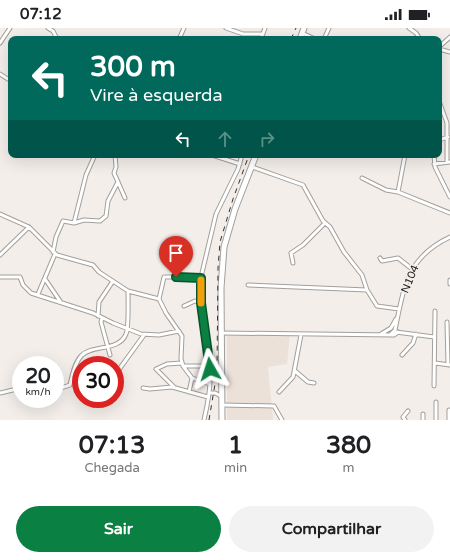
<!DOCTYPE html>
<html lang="pt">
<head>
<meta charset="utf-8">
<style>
  :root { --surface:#fff; --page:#f2f2f2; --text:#202124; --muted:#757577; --accent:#0b8043 }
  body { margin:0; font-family:"Varela Round",sans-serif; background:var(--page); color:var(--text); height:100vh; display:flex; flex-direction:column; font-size:15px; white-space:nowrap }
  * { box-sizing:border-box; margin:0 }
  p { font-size:13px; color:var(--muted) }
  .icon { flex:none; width:22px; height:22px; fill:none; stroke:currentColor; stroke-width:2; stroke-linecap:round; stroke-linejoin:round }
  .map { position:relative; height:392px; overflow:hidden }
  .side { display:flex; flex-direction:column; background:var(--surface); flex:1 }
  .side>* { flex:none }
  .guide { position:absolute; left:8px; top:8px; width:434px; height:122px; border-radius:8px; box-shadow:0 4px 16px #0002; background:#00695c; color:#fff; overflow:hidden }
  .speed { position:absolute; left:12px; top:328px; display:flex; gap:8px; font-size:20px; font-weight:700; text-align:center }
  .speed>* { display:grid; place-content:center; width:52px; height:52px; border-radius:50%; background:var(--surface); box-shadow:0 4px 16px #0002; line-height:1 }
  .speed small { font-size:10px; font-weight:400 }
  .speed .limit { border:6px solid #d22; background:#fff; color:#111 }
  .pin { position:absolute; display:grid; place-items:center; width:34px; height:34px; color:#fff; margin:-41px -17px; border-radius:50% 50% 50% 0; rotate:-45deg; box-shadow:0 0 4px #0007 }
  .pin .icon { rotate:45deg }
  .me { position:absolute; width:44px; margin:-22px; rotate:354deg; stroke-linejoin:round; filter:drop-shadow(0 0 3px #0008) }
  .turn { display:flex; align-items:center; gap:14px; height:84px; padding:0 16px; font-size:18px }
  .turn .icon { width:52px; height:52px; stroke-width:2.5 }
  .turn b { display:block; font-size:28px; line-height:34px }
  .lanes { display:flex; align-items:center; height:38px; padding:0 16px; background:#0003; justify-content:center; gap:20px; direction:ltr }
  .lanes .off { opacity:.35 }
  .eta { display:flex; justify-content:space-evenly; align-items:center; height:68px; text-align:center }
  .eta b { font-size:24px; font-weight:800; line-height:28px }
  .cta { display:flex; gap:8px; margin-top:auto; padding:8px 16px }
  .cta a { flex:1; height:46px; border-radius:24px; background:var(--accent); color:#fff; font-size:16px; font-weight:800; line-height:46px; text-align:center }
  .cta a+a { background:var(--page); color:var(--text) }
  .status { display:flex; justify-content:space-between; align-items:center; height:28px; padding:0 20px; background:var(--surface); direction:ltr }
  .status svg { height:11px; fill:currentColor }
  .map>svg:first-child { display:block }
  .built { fill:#ece1d8 }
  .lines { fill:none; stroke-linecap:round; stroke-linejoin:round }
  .minor-casing { stroke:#a39f9b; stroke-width:5 }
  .highway-casing { stroke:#a39f9b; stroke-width:7 }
  .minor { stroke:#fff; stroke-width:3 }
  .highway { stroke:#fff; stroke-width:5 }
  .rail { stroke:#363332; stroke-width:1; stroke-dasharray:5 5; stroke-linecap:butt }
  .route-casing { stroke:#07532c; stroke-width:10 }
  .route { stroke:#0b8043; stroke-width:7 }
  .slow { stroke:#f59e0b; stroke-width:7 }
  .labels { text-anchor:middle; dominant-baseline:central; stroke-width:3.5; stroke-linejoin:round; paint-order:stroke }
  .street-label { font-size:11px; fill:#1f1d1c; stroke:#f3eeea }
</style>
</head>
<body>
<div class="status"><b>07:12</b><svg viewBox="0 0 49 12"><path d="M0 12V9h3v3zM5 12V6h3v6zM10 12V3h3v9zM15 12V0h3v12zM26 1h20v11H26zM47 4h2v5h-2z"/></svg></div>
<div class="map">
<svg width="450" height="392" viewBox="0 0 450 392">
  <rect width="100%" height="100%" fill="#f3eeea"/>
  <path class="built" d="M 290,306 L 287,336 L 268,339 L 273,392 L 227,392 L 227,308 Z"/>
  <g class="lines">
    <g class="minor-casing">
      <path id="minor" d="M 48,0 L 53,3 L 57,11
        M 226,0 L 243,6 L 263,6
        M 409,0 L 416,5 L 420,11
        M 302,5 L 315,11
        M 179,11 L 184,0
        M 261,11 L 265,0
        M 324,11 L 329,0
        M 0,15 L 10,0
        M 439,19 L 450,9
        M 439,21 L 450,24
        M 0,46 L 11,53
        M 439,73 L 447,95 L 447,134
        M 439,112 L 448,109
        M 115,127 L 116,139 L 114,145 L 125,170
        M 212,127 L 240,136
        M 434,127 L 435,139 L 450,169
        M 434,136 L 450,134
        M 252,139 L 303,157 L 323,193 L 330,199 L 344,224 L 362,247 L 367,262 L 377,278 L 399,281
        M 362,150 L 386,162 L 398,164 L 405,127
        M 398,164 L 450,185
        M 0,186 L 29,199 L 57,227 L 93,237 L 99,244 L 128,263 L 159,271
        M 74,195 L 86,147 L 95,127
        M 53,224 L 56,209 L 63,193 L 74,195 L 84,192 L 100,193 L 106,188 L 108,173 L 118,154
        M 0,227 L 29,199
        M 380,230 L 382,233 L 398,230 L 412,241
        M 293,235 L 291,225 L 303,217 L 325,195
        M 0,249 L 20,249 L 23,257 L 31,265 L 93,285 L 113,295 L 141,306 L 159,307 L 179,303
        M 201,249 L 216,186 L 238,141 L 242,127
        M 45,251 L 60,273
        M 450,252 L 450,256
        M 248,257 L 367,262
        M 38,266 L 55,226
        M 184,278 L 195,273 L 201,275
        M 98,288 L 99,274 L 113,253
        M 102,290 L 101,294 L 110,327
        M 447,294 L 448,337
        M 396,304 L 434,309
        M 222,305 L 394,307 L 398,304
        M 381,306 L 391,300 L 396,291
        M 391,306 L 395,302 C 404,259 407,229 450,209
        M 402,327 L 413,315 L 416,306
        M 435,335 L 450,337
        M 183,338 L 209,338
        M 295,343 L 308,354 L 314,355
        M 115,347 L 144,307
        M 434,358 L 435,283
        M 174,359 L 156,341 L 167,336 L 182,335
        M 143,360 L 150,361 L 172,359 L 208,369
        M 55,362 L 70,357 C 72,348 74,336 81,328 C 92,316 119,324 126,306 C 129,300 128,273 128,263
        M 189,364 L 192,350
        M 279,364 L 293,349 L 301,307
        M 0,365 L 13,362 L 21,357
        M 209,365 L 215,365 L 221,368
        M 436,374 L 436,392
        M 223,377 L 274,378 L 282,392
        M 449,382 L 449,392
        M 423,386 L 423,392
        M 204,392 C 207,379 210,366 210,352 L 201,275 L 201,249 L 164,249 L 159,271 L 166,285 L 182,308 L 181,331 L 183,338 L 192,350 L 210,356
        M 405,392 L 403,389 L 408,383"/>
    </g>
    <g class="highway-casing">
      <path id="highway" d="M 300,11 L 304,0
        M 222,392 L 221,260 L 224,219 L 235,181 L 256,127"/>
    </g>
    <use href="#minor" class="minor"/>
    <use href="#highway" class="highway"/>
    <path class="rail" d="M 291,11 L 296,0
      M 209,392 L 217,344 L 218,240 L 220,214 L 233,171 L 249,127"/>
  </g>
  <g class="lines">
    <g class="route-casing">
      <path id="route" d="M 176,249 L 201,250 L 201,275 L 210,341"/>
    </g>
    <use href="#route" class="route"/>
    <path class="slow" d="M 201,252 L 201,275"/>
  </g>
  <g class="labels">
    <g class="street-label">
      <text transform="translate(410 251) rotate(-67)">N104</text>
    </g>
  </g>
</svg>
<div class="speed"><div>20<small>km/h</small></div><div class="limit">30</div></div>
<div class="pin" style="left:176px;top:249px;background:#d93025"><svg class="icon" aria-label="arrive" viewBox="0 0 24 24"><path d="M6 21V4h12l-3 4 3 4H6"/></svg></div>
<svg class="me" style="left:210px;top:341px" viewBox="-20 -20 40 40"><path d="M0-17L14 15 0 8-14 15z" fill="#0b8043" stroke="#fff" stroke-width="4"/></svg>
<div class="guide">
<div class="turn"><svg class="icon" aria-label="left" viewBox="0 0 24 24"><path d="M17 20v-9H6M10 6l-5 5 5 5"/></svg><div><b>300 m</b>Vire à esquerda</div></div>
<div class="lanes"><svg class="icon" aria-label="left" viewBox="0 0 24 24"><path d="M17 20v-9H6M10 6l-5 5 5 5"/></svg><svg class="icon off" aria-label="ahead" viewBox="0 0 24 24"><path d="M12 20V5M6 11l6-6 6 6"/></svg><svg class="icon off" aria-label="right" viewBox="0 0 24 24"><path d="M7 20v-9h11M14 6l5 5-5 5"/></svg></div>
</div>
</div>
<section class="side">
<div class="eta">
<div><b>07:13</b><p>Chegada</p></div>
<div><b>1</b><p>min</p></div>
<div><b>380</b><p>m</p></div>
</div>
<div class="cta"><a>Sair</a><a>Compartilhar</a></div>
</section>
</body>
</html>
